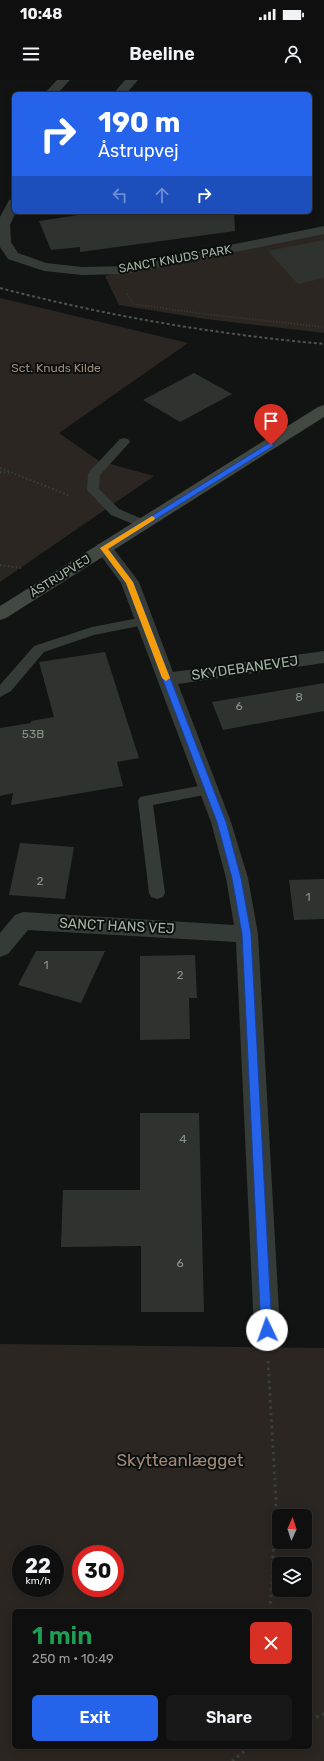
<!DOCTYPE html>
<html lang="en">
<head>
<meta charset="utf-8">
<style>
  :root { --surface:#0e0f0e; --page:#171817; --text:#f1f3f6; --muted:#9b9c9e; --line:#2e2f2e; --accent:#2563eb }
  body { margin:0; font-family:Rubik,sans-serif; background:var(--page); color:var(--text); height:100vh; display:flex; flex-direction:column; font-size:15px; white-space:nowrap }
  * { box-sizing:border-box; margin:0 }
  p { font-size:13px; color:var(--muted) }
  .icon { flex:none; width:22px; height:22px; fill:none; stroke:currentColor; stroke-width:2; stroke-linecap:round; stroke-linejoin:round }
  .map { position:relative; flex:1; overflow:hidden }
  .side { position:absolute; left:12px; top:1529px; width:300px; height:140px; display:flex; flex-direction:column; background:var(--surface); border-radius:6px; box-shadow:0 2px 10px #0003,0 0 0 1px var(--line) }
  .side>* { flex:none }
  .hud { position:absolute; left:12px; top:12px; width:300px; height:122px; border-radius:6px; box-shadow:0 2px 10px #0003,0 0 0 1px var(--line); background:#2563eb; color:#fff; overflow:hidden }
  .needle { width:26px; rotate:3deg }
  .tools { position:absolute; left:272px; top:1429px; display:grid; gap:8px }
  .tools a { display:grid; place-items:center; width:40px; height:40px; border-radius:6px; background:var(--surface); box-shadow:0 2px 10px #0003,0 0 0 1px var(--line); font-size:20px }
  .speed { position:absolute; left:12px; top:1465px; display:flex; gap:8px; font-size:20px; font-weight:700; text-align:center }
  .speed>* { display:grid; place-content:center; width:52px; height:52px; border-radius:50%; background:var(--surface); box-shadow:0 2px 10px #0003,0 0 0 1px var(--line); line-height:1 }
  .speed small { font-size:10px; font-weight:400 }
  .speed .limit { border:6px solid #d22; background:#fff; color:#111 }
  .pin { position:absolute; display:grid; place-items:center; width:34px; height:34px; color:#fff; margin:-41px -17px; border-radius:50% 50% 50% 0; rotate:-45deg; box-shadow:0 0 4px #0007 }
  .pin .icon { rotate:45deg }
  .me { position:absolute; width:44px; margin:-22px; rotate:357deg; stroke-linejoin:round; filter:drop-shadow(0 0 3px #0008) }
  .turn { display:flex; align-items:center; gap:14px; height:84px; padding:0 20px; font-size:18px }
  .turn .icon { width:52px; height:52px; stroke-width:2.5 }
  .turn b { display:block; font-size:28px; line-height:34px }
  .lanes { display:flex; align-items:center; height:38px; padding:0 20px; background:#0003; justify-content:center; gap:20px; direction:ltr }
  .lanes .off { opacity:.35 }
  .round { display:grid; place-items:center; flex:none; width:42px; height:42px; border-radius:6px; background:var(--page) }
  .head { display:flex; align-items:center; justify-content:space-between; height:68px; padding:0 20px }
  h1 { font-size:24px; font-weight:600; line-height:30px; color:#1e9e55 }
  .action { display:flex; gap:8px; margin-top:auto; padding:8px 20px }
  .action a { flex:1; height:46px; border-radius:6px; background:var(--accent); color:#fff; font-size:16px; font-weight:600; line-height:46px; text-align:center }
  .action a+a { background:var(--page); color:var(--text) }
  .status { display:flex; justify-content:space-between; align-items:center; height:28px; padding:0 20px; background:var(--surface); direction:ltr }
  .status svg { height:11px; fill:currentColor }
  header { display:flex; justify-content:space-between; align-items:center; height:52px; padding:0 20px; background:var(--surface); font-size:18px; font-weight:600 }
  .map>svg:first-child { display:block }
  .green { fill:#2c2622; fill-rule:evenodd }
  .building { fill:#2f3330 }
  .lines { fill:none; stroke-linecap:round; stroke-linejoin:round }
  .path-far2 { stroke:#394039; stroke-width:1.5; stroke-dasharray:1 2; stroke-linecap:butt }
  .path-far1 { stroke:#394039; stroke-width:2; stroke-dasharray:1.5 2.5; stroke-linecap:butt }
  .path { stroke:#394039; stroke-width:3; stroke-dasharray:2.5 4; stroke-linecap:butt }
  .lane { fill:#353b36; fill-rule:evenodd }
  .street { fill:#353b36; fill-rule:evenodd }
  .secondary { fill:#414942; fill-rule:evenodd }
  .rail { stroke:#4c544d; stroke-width:2; stroke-dasharray:3 2.5; stroke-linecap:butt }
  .route { fill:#2563eb; stroke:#184099 }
  .slow { fill:#f59e0b }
  .labels { text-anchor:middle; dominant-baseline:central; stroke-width:4; stroke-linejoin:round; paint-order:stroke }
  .far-street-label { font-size:12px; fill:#a3b5a4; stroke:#0d0f0e }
  .far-park-label { font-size:12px; fill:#a18979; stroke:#0d0f0e }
  .number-label { font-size:12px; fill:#869487 }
  .street-label { font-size:14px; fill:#a3b5a4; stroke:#0d0f0e }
  .near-park-label { font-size:17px; fill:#a18979; stroke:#0d0f0e }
</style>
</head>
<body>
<div class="status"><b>10:48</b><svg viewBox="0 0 49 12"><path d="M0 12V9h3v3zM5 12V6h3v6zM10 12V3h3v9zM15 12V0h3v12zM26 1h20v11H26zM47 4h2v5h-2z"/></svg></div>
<header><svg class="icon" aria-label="menu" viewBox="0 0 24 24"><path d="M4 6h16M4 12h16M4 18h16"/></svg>Beeline<svg class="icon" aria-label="person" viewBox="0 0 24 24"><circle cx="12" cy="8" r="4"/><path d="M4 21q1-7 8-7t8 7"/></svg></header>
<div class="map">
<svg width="324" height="1681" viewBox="0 0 324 1681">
  <rect width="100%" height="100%" fill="#121413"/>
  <path class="green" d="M 324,153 L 324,253 L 205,239 L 119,225 L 105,196 Z
    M 0,218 L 188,263 L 59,353 L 99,381 L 154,396 L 0,502 Z
    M 0,1264 L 324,1268 L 324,1681 L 0,1681 ZM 279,1436 L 305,1436 L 305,1462 L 279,1462 ZM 21,1474 L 55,1474 L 55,1508 L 21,1508 ZM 81,1474 L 115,1474 L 115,1508 L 81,1508 ZM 279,1484 L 305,1484 L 305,1510 L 279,1510 ZM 14,1531 L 310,1531 L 310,1667 L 14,1667 Z"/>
  <path class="building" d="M 98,132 L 234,132 L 235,151 L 80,172 L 80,167 L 51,170 L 39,141 Z
    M 324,160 L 324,198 L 298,204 L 268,171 Z
    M 194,293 L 232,314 L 180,342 L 143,320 Z
    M 105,572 L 139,678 L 117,682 L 123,706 L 11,725 L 13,713 L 0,716 L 0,648 L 31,643 L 31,641 L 54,637 L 39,582 Z
    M 324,603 L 324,631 L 223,650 L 212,622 Z
    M 20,763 L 74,767 L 65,819 L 9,815 Z
    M 324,799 L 324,839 L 294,840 L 289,800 Z
    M 36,871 L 105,871 L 81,923 L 18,905 Z
    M 195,875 L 197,918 L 189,918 L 190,959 L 140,960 L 140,876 Z
    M 140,1033 L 199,1033 L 204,1232 L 141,1232 L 141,1166 L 61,1167 L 63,1110 L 140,1110 Z"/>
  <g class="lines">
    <path class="path-far2" d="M 127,214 L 133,224 L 213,235 L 324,247"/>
    <path class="path-far1" d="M 0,388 L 68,415
      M 0,392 L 9,393
      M 0,485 L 21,488"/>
    <path class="path" d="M 268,1281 L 276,1420 L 270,1531
      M 310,1639 L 324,1634
      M 232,1681 L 250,1667"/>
    <path class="lane" d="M 124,358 L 128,359 L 130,362 L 100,395 L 99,409 L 119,429 L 147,441 L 149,444 L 147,447 L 143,448 L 111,435 L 87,410 L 88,394 L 90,391 L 120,359 Z
      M 144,537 L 149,538 L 151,541 L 149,544 L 94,555 L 44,572 L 11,611 L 0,617 L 0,605 L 34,566 L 92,547 Z
      M 209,704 L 214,705 L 216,709 L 214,713 L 153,725 L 165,813 L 163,817 L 157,819 L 151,817 L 149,813 L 138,721 L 140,717 L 145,716 Z"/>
    <path class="street" d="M 57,0 L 70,0 L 57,14 L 44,14 Z
      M 125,0 L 138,0 L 126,14 L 113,14 Z
      M 14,119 L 14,132 L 16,132 L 10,145 L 11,162 L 18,173 L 46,183 L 82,187 L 126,186 L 324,146 L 324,154 L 126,194 L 82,195 L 44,191 L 8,179 L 0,167 L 0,137 L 9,120 Z
      M 104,463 L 110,464 L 139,502 L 173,592 L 324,571 L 324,583 L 178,604 L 231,742 L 248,798 L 258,854 L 280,1250 L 277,1259 L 267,1263 L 257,1259 L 254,1250 L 236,862 L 28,850 L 8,874 L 0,877 L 0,853 L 15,835 L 23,832 L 234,845 L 226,798 L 211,742 L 121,503 L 95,468 L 98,464 Z"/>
    <path class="secondary" d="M 324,325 L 324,337 L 6,538 L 0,540 L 0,526 L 318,327 Z"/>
    <path class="rail" d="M 0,208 C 107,236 214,254 324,264"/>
  </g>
  <path class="route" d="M 269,363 L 275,365 L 108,469 L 133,502 L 226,742 L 241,798 L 251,854 L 272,1250 L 271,1254 L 267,1256 L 263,1254 L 261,1250 L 242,854 L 232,798 L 217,742 L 126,503 L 100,468 Z"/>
  <path class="slow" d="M 152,436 L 155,438 L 154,440 L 108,469 L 133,502 L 170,598 L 166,601 L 162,598 L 126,503 L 100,468 Z"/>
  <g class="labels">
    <g class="far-street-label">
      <text transform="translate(175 179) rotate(-10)">SANCT KNUDS PARK</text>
      <text transform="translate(60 496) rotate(-32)">ÅSTRUPVEJ</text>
    </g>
    <g class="far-park-label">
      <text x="56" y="288">Sct. Knuds Kilde</text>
    </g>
    <g class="number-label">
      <text x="299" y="617">8</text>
      <text x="239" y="626">6</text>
      <text x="33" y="654">53B</text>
      <text x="40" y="801">2</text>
      <text x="308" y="817">1</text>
      <text x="46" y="885">1</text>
      <text x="180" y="895">2</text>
      <text x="183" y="1059">4</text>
      <text x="180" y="1183">6</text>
    </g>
    <g class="street-label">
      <text transform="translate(245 588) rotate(-8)">SKYDEBANEVEJ</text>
      <text transform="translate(117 846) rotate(3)">SANCT HANS VEJ</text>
    </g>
    <g class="near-park-label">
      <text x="180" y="1380">Skytteanlægget</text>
    </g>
  </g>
</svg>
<div class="tools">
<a><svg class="needle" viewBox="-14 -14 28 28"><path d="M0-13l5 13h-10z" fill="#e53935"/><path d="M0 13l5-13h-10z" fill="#9b9c9e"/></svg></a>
<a><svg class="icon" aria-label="layers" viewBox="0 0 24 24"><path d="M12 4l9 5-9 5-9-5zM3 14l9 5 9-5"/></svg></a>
</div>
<div class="speed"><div>22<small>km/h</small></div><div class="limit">30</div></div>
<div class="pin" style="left:271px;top:365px;background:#d93025"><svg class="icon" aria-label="arrive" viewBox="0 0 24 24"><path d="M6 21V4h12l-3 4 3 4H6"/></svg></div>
<svg class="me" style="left:267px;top:1250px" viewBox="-20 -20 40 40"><circle r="19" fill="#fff"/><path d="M0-13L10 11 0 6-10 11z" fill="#2563eb"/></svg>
<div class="hud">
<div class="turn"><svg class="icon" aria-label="right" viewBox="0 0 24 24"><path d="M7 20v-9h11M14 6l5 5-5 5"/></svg><div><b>190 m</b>Åstrupvej</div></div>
<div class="lanes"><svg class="icon off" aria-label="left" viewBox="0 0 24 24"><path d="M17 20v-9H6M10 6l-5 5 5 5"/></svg><svg class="icon off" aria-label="ahead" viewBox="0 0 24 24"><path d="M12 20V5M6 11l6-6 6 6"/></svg><svg class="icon" aria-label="right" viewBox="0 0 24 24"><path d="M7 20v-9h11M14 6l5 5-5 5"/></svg></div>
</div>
<section class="side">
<div class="head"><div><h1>1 min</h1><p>250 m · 10:49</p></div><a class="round" style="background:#d93025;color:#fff"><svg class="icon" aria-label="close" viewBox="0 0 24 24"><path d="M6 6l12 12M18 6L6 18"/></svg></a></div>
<div class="action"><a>Exit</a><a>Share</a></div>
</section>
</div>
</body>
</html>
